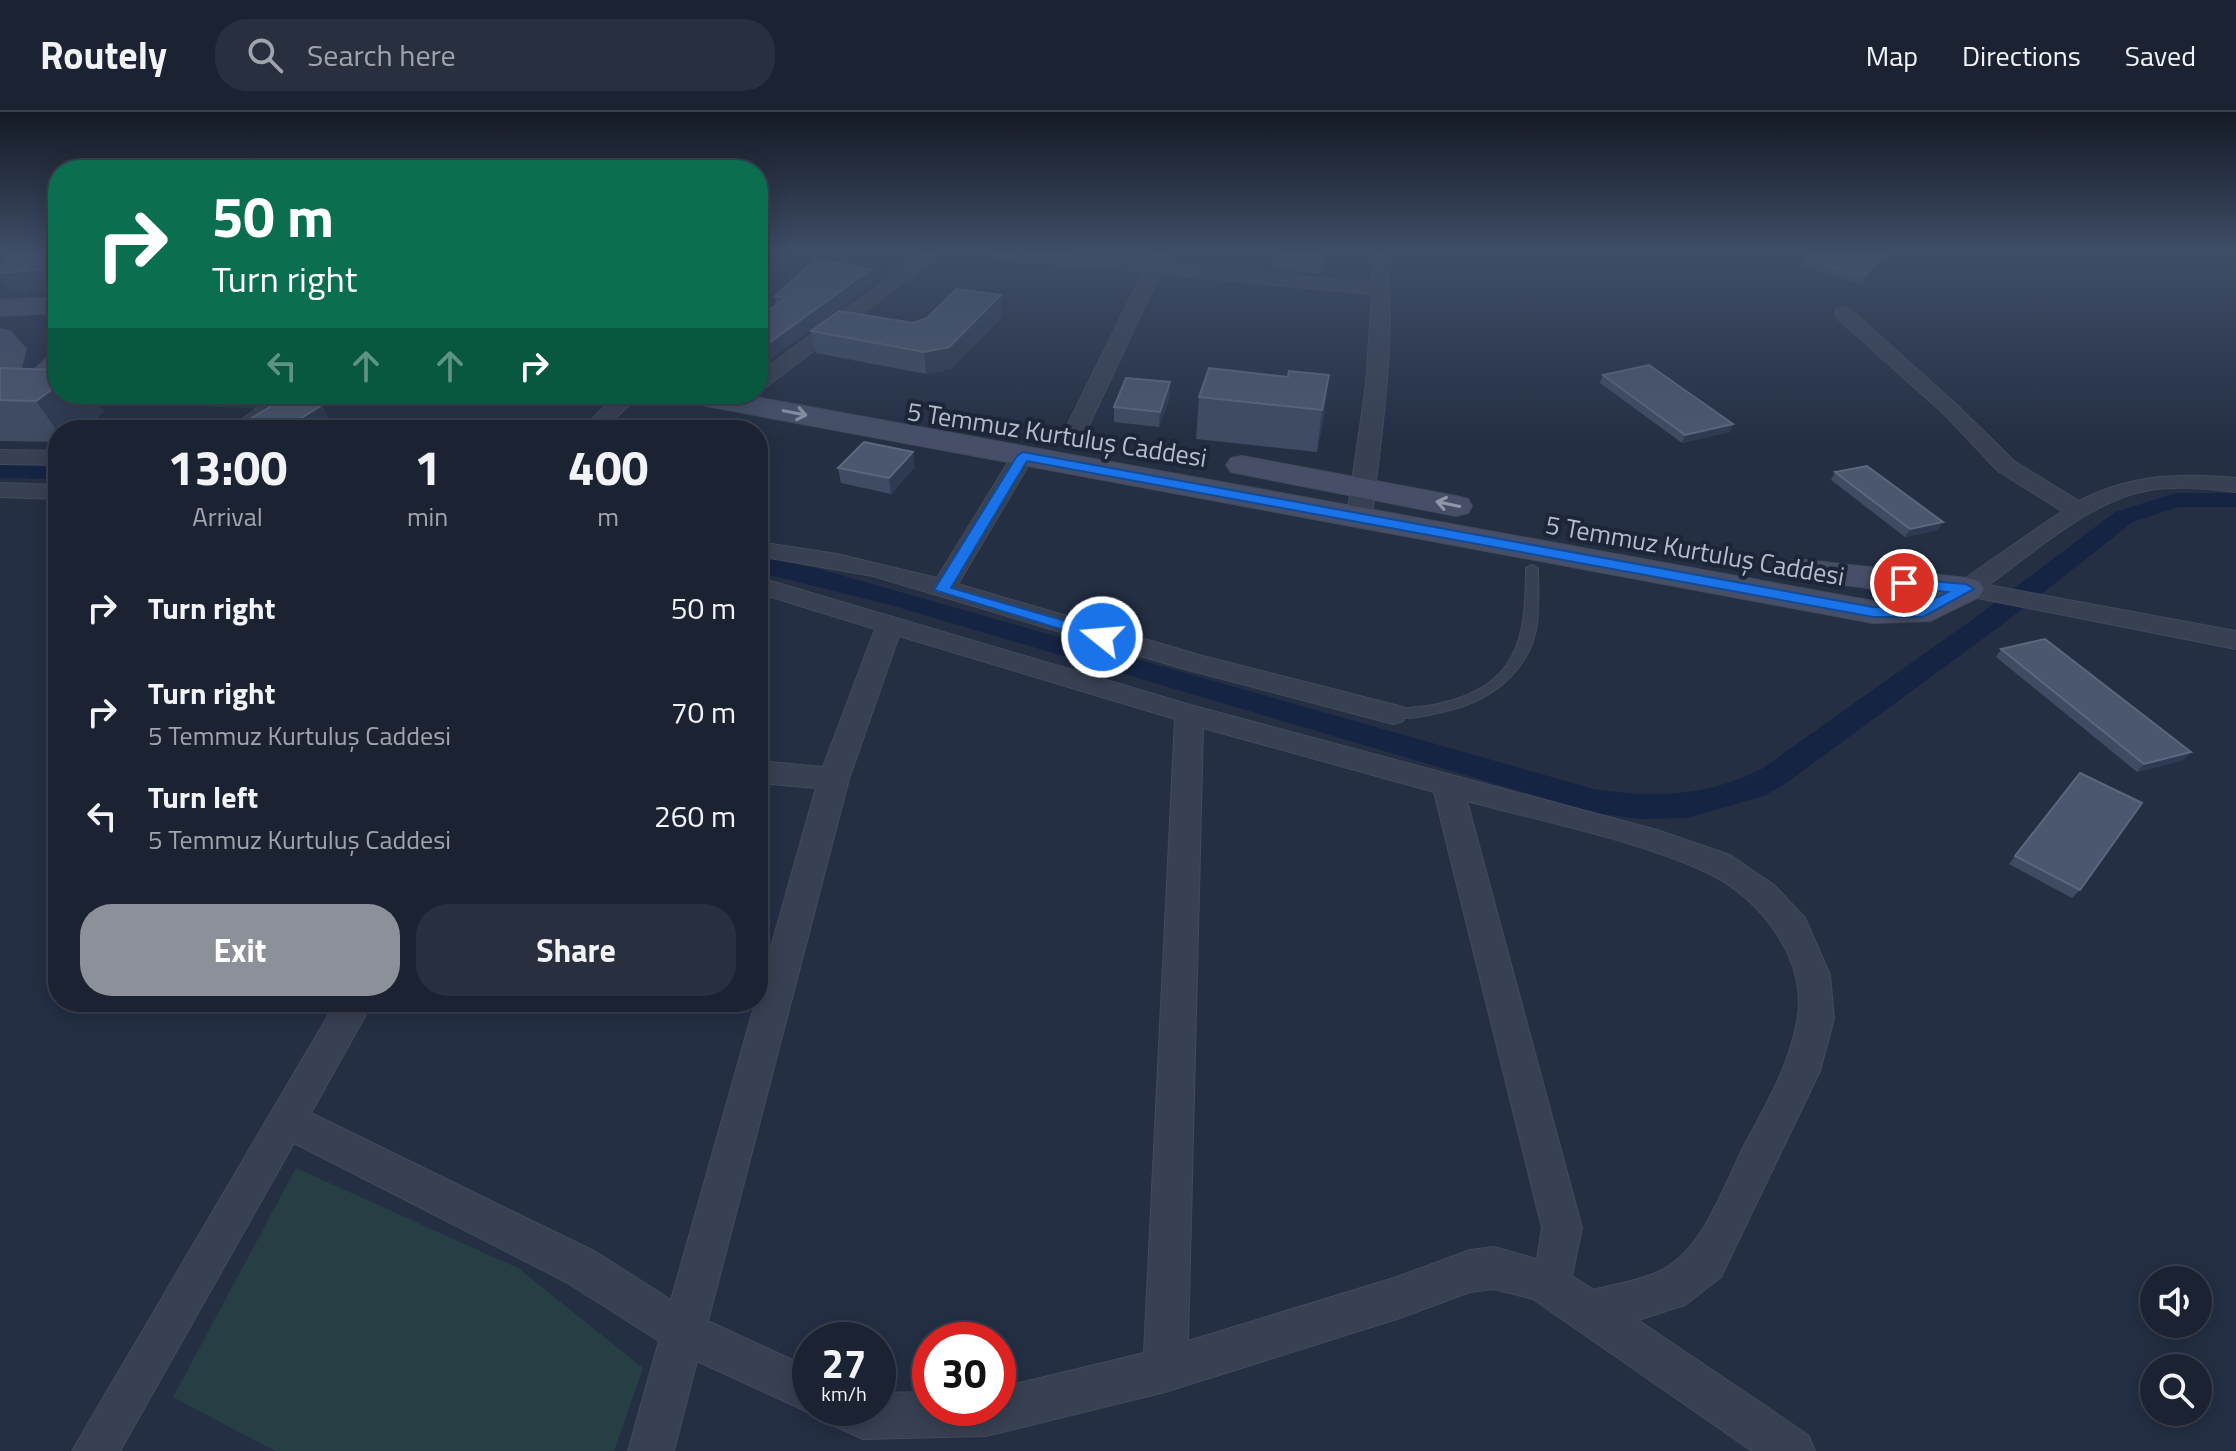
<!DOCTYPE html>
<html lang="en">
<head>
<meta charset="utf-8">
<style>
  :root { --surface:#1b2333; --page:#282f3f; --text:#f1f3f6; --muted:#a0a4ac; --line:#39404e; --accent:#8c9099 }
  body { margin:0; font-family:"Titillium Web",sans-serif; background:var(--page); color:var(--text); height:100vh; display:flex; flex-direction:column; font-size:30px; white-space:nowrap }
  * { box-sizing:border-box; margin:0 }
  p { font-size:26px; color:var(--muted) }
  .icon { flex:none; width:44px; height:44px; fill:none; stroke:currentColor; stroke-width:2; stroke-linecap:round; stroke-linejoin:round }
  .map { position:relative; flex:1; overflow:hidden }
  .details { position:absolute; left:48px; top:308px; width:720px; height:592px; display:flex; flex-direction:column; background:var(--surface); border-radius:32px; box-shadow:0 4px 20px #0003,0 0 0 2px var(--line) }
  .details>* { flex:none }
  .banner { position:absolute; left:48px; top:48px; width:720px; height:244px; border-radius:32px; box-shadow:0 4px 20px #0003,0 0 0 2px var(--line); background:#0b6e4f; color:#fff; overflow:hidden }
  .fabs { position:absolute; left:2140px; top:1154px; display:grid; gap:16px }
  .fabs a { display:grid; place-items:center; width:72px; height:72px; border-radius:50%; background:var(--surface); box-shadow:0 4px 20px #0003,0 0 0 2px var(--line); font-size:40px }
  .speed { position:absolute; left:792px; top:1210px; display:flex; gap:16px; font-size:40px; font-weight:700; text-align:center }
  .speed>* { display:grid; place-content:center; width:104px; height:104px; border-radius:50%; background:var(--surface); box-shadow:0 4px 20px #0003,0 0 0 2px var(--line); line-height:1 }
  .speed small { font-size:20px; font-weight:400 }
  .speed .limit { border:12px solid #d22; background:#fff; color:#111 }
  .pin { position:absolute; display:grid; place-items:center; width:68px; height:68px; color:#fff; margin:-34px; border:4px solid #fff; border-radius:50%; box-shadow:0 2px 8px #0007 }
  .me { position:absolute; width:88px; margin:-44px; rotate:287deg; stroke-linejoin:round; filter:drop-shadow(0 0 6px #0008) }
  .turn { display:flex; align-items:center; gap:28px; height:168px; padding:0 32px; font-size:36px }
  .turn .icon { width:104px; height:104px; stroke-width:2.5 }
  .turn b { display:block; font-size:56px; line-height:68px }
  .lanes { display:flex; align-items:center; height:76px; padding:0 32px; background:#0003; justify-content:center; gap:40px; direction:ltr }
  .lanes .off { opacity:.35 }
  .eta { display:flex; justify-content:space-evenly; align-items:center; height:136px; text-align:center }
  .eta b { font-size:48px; font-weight:700; line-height:56px }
  .button { display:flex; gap:16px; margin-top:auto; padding:16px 32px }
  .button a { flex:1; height:92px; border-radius:32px; background:var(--accent); color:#fff; font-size:32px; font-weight:700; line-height:92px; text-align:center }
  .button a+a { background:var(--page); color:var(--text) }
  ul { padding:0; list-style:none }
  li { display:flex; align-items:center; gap:24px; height:104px; padding:0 32px }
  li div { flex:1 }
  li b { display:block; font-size:30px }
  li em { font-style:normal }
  header { display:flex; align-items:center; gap:48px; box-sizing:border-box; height:112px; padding:0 40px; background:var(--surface); border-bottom:2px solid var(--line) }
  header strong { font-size:38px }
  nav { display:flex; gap:44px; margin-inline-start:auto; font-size:28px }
  .search { width:560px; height:72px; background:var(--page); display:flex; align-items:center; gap:20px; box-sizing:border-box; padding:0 28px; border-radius:32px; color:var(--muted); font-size:30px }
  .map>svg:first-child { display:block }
  .green { fill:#263f45 }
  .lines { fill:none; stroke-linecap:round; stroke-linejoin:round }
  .canal { fill:#152443; fill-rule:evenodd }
  .lane-casing { stroke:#424a5c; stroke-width:2 }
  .street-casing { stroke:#424a5c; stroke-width:2 }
  .secondary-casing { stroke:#424a5c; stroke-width:2 }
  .lane { fill:#384153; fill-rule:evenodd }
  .street { fill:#384153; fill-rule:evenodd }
  .secondary { fill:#464f67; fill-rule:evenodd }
  .wall { fill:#3e4b62 }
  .shaded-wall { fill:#2e3a51 }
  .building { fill:#4b576e; stroke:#5b677c; stroke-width:2 }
  .oneway { stroke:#8e96a9 }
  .route { fill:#1a73e8; stroke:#114b97; stroke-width:2 }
  .labels { text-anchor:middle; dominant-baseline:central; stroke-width:8; stroke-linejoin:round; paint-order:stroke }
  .far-street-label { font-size:26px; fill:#b5bccd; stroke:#1d2639 }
</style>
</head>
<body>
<header>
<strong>Routely</strong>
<div class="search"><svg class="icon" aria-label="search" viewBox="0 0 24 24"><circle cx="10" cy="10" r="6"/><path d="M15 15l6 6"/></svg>Search here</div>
<nav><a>Map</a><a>Directions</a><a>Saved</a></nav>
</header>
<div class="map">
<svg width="2236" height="1339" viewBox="0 0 2236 1339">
  <rect width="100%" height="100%" fill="#242f44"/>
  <path class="green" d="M 58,282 L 281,282 L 260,297 L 35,287 Z
    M 296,1056 L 518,1156 L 643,1256 L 614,1339 L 275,1339 L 173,1285 Z"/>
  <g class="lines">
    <path class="canal" d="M 0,352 L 58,353 L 58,367 L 0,366 Z
      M 2176,381 L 2236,381 L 2236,395 L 2178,395 L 2133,410 L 2003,512 L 1785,672 L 1764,684 L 1687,706 L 1641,707 L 1594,701 L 894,494 L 758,460 L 758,444 L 798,451 L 1594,677 C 1654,686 1708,685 1763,656 L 1983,500 L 2115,400 Z"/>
    <g class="lane-casing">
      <path id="lane" d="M 1532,453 L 1538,456 C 1538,477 1540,498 1536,518 C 1527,561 1490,588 1450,598 C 1431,603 1408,609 1388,605 L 1386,602 L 1388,599 C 1404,595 1422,596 1438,592 C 1518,574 1526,528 1526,456 Z"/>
    </g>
    <g class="street-casing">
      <path id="street" d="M 922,141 L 942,141 L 766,275 L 758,277 L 758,262 Z
        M 986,141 L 1047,141 L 1148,150 L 1153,141 L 1169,141 L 1165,151 L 1372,171 L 1371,141 L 1388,141 C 1394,213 1386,288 1377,361 C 1375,376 1376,397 1367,409 L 1351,409 L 1347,404 L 1366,273 L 1372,182 L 1160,162 L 1083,326 L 1072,333 L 1061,326 L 1143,160 L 995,146 Z
        M 1843,195 L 1850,197 L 1958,294 L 2014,349 L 2079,389 C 2131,362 2179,361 2236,366 L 2236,380 C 2208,377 2179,373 2150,378 C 2092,387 2035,440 1988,473 L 2236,519 L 2236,537 L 1957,482 L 1953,477 L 1957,472 L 2062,399 L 1998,359 L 1944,302 L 1836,205 L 1836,197 Z
        M 276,282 L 300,282 L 253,318 L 228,318 Z
        M 618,282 L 640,282 L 604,318 L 580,318 Z
        M 1023,337 L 1034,344 L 958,472 L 1199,543 L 1403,595 L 1407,602 L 1403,609 L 1393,612 L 1181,556 L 873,464 L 758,444 L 758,430 L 837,442 L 937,466 L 1012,344 Z
        M 0,338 L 58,339 L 58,353 L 0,352 Z
        M 0,371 L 58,373 L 58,387 L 0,385 Z
        M 758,465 L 1194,594 L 1657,718 L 1730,743 L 1774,773 L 1805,806 L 1830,863 L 1834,907 L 1820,959 L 1721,1165 L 1685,1193 L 1638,1208 L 1808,1323 L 1815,1339 L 1752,1339 L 1533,1187 L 1494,1177 L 1470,1180 L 1397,1207 L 1165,1280 L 986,1324 L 863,1327 L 830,1312 L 824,1296 L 878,1296 L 878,1281 L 930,1280 L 930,1296 L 998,1296 L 998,1276 L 1144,1241 L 1175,607 L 899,524 L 849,667 L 708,1209 L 810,1256 L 810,1296 L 823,1296 L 810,1301 L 697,1249 L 674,1339 L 628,1339 L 659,1229 L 566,1170 L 294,1031 L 120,1339 L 72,1339 L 336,890 L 373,890 L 311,1001 L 596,1140 L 671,1188 L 816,676 L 758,671 L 758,649 L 823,655 L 875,517 L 758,481 ZM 1203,616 L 1434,680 L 1542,1116 L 1537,1147 L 1494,1135 L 1470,1138 L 1397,1165 L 1188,1229 ZM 1467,689 C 1544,710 1633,727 1706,760 C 1760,785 1809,848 1797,910 C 1789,954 1766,993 1745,1032 C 1723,1074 1704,1139 1658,1160 C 1639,1169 1615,1172 1594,1178 L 1572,1164 L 1582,1116 Z"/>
    </g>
    <g class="secondary-casing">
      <path id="secondary" d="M 58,185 L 58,201 L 0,204 L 0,188 Z
        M 0,217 L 10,219 L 26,237 L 19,265 L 0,265 Z
        M 58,243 L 58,266 L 11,309 L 0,312 L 0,287 L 48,245 Z
        M 675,282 L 738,282 L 1873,489 L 1911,490 L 1924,483 L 1797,467 L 1785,464 L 1780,457 L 1785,450 L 1797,447 L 1966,466 L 1979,469 L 1984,477 L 1979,485 L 1930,509 L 1873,511 L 690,291 L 680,288 Z
        M 1242,344 L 1456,384 L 1468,387 L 1472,394 L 1468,401 L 1456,404 L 1231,360 L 1226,353 L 1231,346 Z"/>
    </g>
    <use href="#lane" class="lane"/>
    <use href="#street" class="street"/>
    <use href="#secondary" class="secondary"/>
  </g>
  <path class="wall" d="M 1279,141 L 1327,141 L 1321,162 L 1278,157 Z
    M 1811,141 L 1887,141 L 1885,145 L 1861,172 L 1800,154 L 1803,147 Z
    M 873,171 L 765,251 L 758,249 L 758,205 L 776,193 L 775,184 Z
    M 1002,205 L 951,257 L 926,262 L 816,241 L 811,219 Z
    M 0,256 L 58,282 L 92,282 L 104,300 L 81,318 L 58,318 L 58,330 L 0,329 Z
    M 1329,263 L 1324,304 L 1317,340 L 1196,327 L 1199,285 L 1288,265 Z
    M 1603,263 L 1730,320 L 1682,331 L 1600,271 Z
    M 1170,270 L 1170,285 L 1159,315 L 1114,310 L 1114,295 Z
    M 915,355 L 891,382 L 841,371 L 838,356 Z
    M 1835,360 L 1938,418 L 1905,425 L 1831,368 Z
    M 2001,537 L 2184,648 L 2137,660 L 1996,545 Z
    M 2080,661 L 2080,778 L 2072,786 L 2009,752 Z"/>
  <path class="shaded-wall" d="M 0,141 L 35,141 L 0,143 Z
    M 1324,141 L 1327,141 L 1321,162 Z
    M 1885,141 L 1887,141 L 1885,145 L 1861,172 L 1864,164 Z
    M 58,156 L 58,177 L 11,181 L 0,165 L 0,161 Z
    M 871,157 L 873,171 L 765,251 L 762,236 Z
    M 1001,183 L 1002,205 L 951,257 L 926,262 L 924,240 Z
    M 1329,263 L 1324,304 L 1317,340 L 1322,298 Z
    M 1170,270 L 1170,285 L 1159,315 L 1160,300 Z
    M 58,273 L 58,282 L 92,282 L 104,300 L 81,318 L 58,318 L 58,320 L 36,289 Z
    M 322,293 L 330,308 L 314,318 L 282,318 Z
    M 1733,312 L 1730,320 L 1682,331 L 1685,323 Z
    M 913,340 L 915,355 L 891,382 L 889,366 Z
    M 1943,410 L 1938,418 L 1905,425 L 1910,417 Z
    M 2191,640 L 2184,648 L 2137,660 L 2144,652 Z"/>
  <path class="building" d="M 13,141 L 58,141 L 58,156 L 0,161 L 0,158 Z
    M 1811,141 L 1885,141 L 1864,164 L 1803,147 Z
    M 816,147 L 871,157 L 762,236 L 758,235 L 758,205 L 787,186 L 775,184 Z
    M 956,177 L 1001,183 L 949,235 L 924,240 L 811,219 L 839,199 L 913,211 L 927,206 Z
    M 1649,253 L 1733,312 L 1685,323 L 1603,263 Z
    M 0,256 L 58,258 L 58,273 L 36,289 L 0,288 Z
    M 1209,256 L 1288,265 L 1289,259 L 1329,263 L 1322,298 L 1199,285 Z
    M 1126,266 L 1170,270 L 1160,300 L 1114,295 Z
    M 286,285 L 322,293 L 282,318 L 232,318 Z
    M 864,330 L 913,340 L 889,366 L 838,356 Z
    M 1867,354 L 1943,410 L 1910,417 L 1835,360 Z
    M 2045,527 L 2191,640 L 2144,652 L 2001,537 Z
    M 2080,661 L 2142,691 L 2080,778 L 2015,744 Z"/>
  <defs><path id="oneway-shaft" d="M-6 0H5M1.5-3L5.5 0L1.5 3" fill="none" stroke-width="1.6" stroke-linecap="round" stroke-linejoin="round" transform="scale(2)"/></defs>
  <g class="oneway">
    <use href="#oneway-shaft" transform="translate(795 301) rotate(11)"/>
    <use href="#oneway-shaft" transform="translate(1448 392) rotate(-168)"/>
  </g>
  <linearGradient id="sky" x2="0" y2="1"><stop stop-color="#141a25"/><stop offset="0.43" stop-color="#3f4d67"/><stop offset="1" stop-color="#3f4d67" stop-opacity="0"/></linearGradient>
  <rect width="2236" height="328" fill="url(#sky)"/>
  <path class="route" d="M 1023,340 L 1873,495 L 1915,496 L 1948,480 L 1898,474 L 1898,468 L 1904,467 L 1966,472 L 1974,477 L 1923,505 L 1873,505 L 1027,349 L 951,476 L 1107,521 L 1110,525 L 1102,530 L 934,478 L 1017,344 Z"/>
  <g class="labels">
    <g class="far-street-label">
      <text transform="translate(1057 322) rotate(9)">5 Temmuz Kurtuluş Caddesi</text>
      <text transform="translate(1695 438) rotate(10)">5 Temmuz Kurtuluş Caddesi</text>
    </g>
  </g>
</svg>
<div class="fabs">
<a><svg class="icon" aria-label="sound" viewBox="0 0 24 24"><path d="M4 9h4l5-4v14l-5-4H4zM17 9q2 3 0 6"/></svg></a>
<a><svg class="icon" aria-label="search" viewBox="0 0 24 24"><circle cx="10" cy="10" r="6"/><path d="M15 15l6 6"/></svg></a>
</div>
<div class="speed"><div>27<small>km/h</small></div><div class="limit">30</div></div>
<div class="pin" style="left:1904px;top:471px;background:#d93025"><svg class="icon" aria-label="arrive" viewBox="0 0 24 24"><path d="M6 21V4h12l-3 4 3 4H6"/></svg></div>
<svg class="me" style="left:1102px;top:525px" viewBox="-20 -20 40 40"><circle r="17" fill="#1a73e8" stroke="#fff" stroke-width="3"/><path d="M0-11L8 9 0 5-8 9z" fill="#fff"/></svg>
<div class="banner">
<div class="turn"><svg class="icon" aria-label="right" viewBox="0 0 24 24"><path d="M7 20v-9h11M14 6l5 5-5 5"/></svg><div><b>50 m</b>Turn right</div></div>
<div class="lanes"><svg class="icon off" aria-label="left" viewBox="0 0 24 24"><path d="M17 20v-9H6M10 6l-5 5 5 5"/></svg><svg class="icon off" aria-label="ahead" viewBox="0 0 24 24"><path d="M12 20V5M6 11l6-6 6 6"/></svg><svg class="icon off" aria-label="ahead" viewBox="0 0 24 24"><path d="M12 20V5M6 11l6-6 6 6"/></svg><svg class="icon" aria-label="right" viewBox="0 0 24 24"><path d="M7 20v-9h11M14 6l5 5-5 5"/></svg></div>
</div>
<section class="details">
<div class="eta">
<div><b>13:00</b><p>Arrival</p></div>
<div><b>1</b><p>min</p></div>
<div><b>400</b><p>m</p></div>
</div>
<ul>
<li><svg class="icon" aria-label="right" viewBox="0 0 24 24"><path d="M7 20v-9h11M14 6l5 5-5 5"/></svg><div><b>Turn right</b></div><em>50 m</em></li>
<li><svg class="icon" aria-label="right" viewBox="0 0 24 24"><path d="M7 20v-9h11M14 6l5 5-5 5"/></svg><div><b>Turn right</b><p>5 Temmuz Kurtuluş Caddesi</p></div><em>70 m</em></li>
<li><svg class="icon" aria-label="left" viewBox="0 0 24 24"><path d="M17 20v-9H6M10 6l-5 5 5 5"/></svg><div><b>Turn left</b><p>5 Temmuz Kurtuluş Caddesi</p></div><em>260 m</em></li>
</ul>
<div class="button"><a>Exit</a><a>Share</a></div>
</section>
</div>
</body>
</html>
